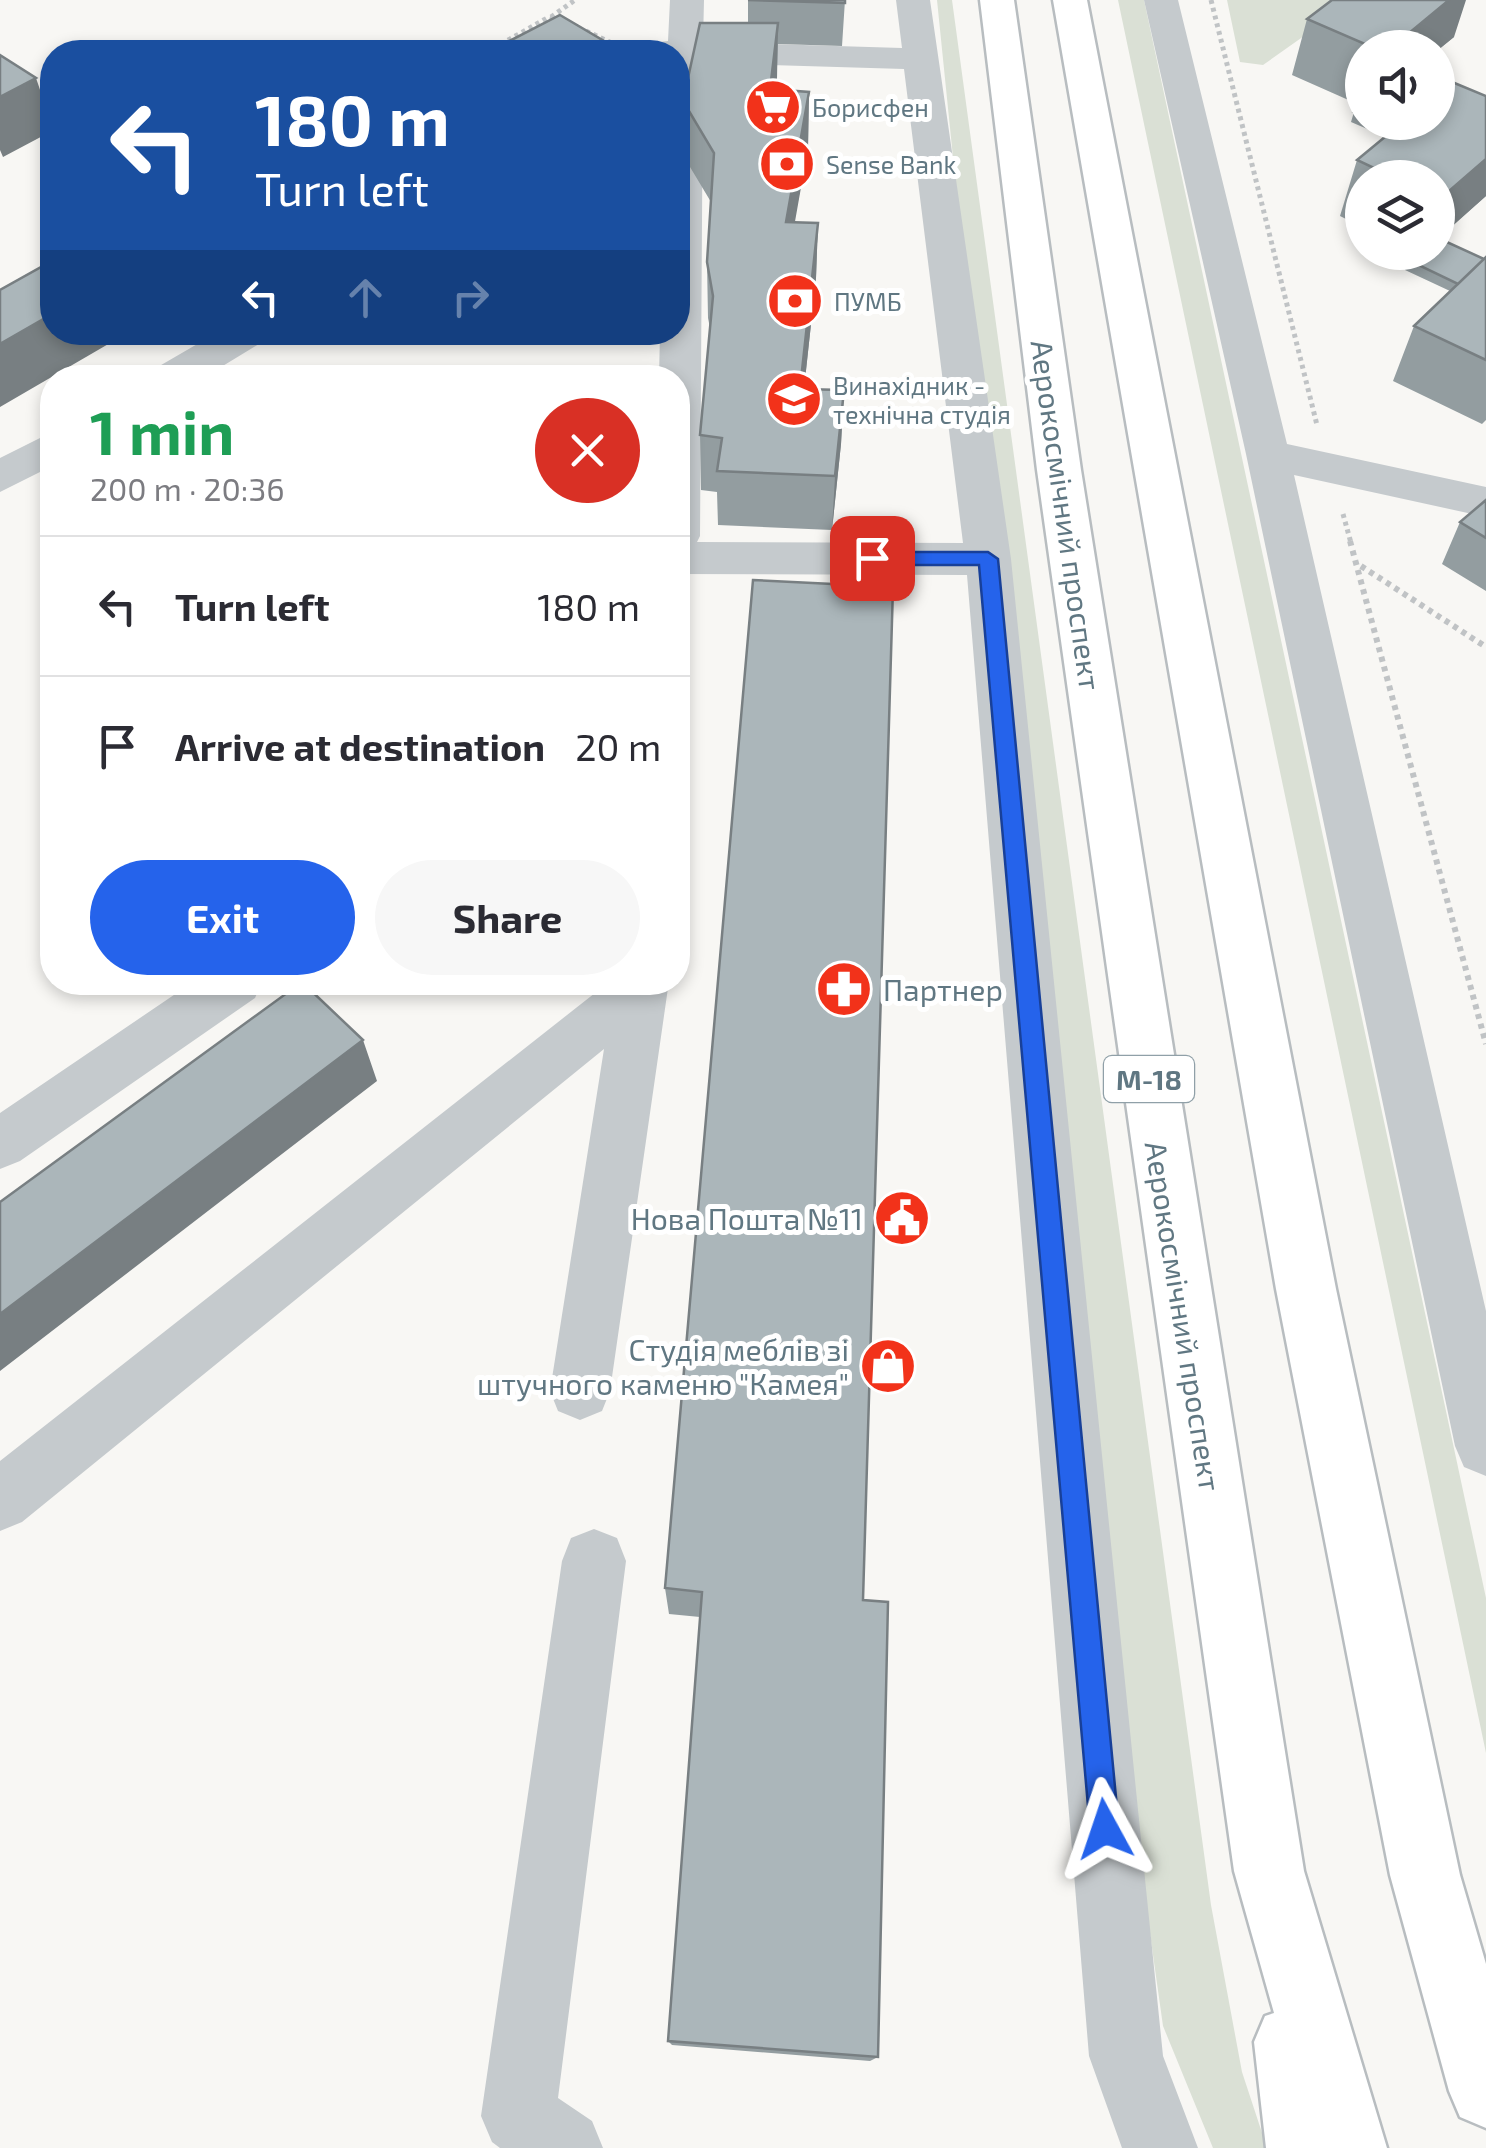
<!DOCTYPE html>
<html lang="en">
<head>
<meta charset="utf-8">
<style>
  :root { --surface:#fff; --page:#f7f7f7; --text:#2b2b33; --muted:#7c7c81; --line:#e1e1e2; --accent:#2563eb }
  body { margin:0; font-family:"Exo 2",sans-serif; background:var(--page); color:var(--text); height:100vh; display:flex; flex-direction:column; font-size:38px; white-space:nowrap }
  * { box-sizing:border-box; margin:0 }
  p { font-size:32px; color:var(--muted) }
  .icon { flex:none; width:55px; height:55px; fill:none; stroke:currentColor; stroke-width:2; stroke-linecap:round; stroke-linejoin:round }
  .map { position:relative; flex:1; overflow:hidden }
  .drawer { position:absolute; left:40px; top:365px; width:650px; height:630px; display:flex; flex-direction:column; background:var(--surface); border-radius:40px; box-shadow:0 5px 15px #0003 }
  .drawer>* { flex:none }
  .banner { position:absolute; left:40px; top:40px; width:650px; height:305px; border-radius:40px; box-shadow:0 5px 15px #0003; background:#1a4fa0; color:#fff; overflow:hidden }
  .tools { position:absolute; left:1345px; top:30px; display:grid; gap:20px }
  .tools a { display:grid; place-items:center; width:110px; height:110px; border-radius:50%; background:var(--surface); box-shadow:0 5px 15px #0003; font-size:50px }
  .pin { position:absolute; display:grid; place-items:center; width:85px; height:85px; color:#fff; margin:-42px; border-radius:20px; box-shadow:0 5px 15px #0006 }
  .me { position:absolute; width:110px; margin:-55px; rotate:355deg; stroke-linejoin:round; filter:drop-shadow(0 0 8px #0008) }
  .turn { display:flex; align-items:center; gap:35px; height:210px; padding:0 50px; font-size:45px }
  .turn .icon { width:130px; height:130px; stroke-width:2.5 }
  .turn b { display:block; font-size:70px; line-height:85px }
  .lanes { display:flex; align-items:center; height:95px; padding:0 50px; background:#0003; justify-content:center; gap:50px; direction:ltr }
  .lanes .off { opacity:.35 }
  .round { display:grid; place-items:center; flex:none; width:105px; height:105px; border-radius:52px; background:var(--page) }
  .headline { display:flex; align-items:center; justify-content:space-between; height:170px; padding:0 50px }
  h1 { font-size:60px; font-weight:700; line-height:75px; color:#1e9e55 }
  .primary-button { display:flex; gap:20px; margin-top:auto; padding:20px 50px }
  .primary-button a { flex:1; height:115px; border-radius:60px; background:var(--accent); color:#fff; font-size:40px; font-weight:700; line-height:115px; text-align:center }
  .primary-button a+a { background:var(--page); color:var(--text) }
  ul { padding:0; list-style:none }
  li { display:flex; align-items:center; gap:30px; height:140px; padding:0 50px; border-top:2px solid var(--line) }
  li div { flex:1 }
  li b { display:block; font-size:38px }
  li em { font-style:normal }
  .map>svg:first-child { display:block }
  .green { fill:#dae0d5 }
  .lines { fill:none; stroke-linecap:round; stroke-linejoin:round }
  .major-casing { stroke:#b8bdc0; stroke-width:5 }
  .path-far1 { stroke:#c0c3c5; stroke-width:5; stroke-dasharray:4 4; stroke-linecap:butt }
  .path { stroke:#c0c3c5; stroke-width:6; stroke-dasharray:5 5; stroke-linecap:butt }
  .minor { fill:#c5cacd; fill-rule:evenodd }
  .major { fill:#fff; fill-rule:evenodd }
  .wall { fill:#939da0 }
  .shaded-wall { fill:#787f82 }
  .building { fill:#abb6ba; stroke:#787f82; stroke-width:2.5 }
  .route { fill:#2563eb; stroke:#184099; stroke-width:2.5 }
  .labels { text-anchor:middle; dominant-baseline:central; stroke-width:10; stroke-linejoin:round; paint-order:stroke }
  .far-poi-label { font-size:25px; fill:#607782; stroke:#fff; text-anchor:start }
  .shield { fill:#fff; stroke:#90a0a8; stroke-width:2.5 }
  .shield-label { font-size:28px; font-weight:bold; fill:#607782 }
  .street-label { font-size:30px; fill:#607782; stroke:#fff }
  .poi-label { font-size:30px; fill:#607782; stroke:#fff; text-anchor:end }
</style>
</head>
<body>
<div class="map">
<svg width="1486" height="2148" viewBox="0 0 1486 2148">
  <rect width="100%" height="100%" fill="#f8f7f4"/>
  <path class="green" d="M 937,0 L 952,0 L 1211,1905 L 1242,2072 L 1267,2148 L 1213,2148 L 1163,2026 L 1091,1514 Z
    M 1118,0 L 1144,0 L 1486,1598 L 1486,1753 Z
    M 1227,0 L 1355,0 L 1263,65 L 1240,62 Z"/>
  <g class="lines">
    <g class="major-casing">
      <path id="major" d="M 980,0 L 1014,0 L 1081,470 L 1304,1871 L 1387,2148 L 1266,2148 L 1254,2042 L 1265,2016 L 1274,2013 L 1234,1871 L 1037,470 Z
        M 1053,0 L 1087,0 L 1336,1289 L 1460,1875 L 1486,1964 L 1486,2128 L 1460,2117 L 1449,2091 L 1390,1875 L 1276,1289 Z"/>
    </g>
    <path class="path-far1" d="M 1211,0 L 1317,425
      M 551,17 L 575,0
      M 586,31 L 616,45
      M 487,52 L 549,17 L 561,20
      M 1343,514 L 1351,543"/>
    <path class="path" d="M 1350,541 L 1486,1044
      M 1361,566 L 1486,647"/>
    <path class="minor" d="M 670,0 L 704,0 L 703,42 L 902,48 L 896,0 L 930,0 L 1011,559 L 1163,2056 L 1198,2148 L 1122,2148 L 1089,2056 L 967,575 L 678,574 L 678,378 L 659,378 L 660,332 L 678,332 L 678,52 L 637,52 L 642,44 L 668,41 ZM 703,63 L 904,69 L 963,543 L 697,542 L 700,536 Z
      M 1144,0 L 1178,0 L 1287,444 L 1486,487 L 1486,517 L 1294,475 L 1486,1311 L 1486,1476 L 1464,1467 L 1455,1446 L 1246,454 Z
      M 218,332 L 269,332 L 264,341 L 203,378 L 150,378 L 156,368 Z
      M 52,432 L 52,466 L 0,492 L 0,458 Z
      M 193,982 L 262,982 L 255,998 L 20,1161 L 0,1169 L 0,1113 Z
      M 609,982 L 668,982 L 668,988 L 610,1391 L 602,1411 L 580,1420 L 558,1411 L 550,1391 L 604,1049 L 22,1522 L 0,1531 L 0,1461 Z
      M 594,1529 L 617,1538 L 626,1561 L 558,2098 L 592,2121 L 603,2148 L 500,2148 L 492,2142 L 481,2116 L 562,1561 L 571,1538 Z"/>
    <use href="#major" class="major"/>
  </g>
  <path class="wall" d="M 748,0 L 845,0 L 842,46 L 778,44 L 776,90 L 809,92 L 808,148 L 794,222 L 818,223 L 816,278 L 804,389 L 844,390 L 841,444 L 832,530 L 718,525 L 717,492 L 701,490 L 700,435 L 710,328 L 708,318 L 707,262 L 711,202 L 684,157 L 683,101 L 748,23 Z
    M 1307,19 L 1454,37 L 1438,50 L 1438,48 L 1362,48 L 1362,106 L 1292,75 Z
    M 1486,96 L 1486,196 L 1438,238 L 1484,259 L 1486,257 L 1486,420 L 1482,424 L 1393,381 L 1414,326 L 1450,291 L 1405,270 L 1408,260 L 1438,252 L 1438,178 L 1362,178 L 1362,227 L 1340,216 L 1357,160 L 1386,137 L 1351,122 L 1354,112 L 1362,106 L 1362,122 L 1438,122 Z
    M 1486,500 L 1486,591 L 1442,564 L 1460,522 Z
    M 665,1588 L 863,1600 L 878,2057 L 870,2061 L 672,2045 L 668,2041 L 700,1617 L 669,1614 Z"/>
  <path class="shaded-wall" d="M 1449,0 L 1466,0 L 1454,37 L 1438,50 L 1438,48 L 1391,48 Z
    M 778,23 L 777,79 L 769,145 L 770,89 Z
    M 604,41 L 605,52 L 583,52 Z
    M 36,78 L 52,125 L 52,131 L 3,157 L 0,150 L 0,97 Z
    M 809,92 L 808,148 L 785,278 L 786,222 Z
    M 1486,159 L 1486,196 L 1438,239 L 1438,207 L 1441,198 Z
    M 818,223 L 816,278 L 798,444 L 800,389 Z
    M 52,314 L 52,332 L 129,332 L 0,407 L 0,344 Z
    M 844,390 L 841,444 L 832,530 L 835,476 Z
    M 363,1040 L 377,1081 L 0,1371 L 0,1314 Z"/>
  <path class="building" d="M 748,0 L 845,0 L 845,3 Z
    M 1332,0 L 1449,0 L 1391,48 L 1374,48 L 1307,19 Z
    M 560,15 L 604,41 L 583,52 L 490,51 Z
    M 700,23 L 778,23 L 770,89 L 809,92 L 786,222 L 818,223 L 800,389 L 844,390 L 835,476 L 717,471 L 722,438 L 700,435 L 713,296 L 707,262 L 714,153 L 683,101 Z
    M 449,45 L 462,52 L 434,52 Z
    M 0,55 L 36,78 L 0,97 Z
    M 1452,82 L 1486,96 L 1486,159 L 1441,198 L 1438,197 L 1438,178 L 1395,178 L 1357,160 L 1403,122 L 1438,122 L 1438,94 Z
    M 1362,106 L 1362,116 L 1354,112 Z
    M 1377,122 L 1403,122 L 1394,130 Z
    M 1438,238 L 1484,259 L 1458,284 L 1408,260 L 1417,252 L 1438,252 Z
    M 1486,257 L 1486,360 L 1414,326 Z
    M 52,261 L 52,314 L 0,344 L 0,290 Z
    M 1486,500 L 1486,538 L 1460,522 Z
    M 753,580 L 893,587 L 863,1600 L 888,1602 L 878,2057 L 668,2041 L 702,1592 L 665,1588 Z
    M 302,982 L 363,1040 L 0,1314 L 0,1202 Z"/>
  <path class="route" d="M 872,552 L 988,552 L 998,559 L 1119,1829 L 1115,1839 L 1105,1843 L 1095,1839 L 1090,1829 L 979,565 L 872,565 L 862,558 Z"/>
  <defs>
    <g id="supermarket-disc" transform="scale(2.875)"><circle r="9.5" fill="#f2321a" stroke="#fff"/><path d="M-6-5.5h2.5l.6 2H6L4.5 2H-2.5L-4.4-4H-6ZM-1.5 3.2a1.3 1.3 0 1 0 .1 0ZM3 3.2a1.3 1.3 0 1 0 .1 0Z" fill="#fff"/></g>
    <g id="bank-disc" transform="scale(2.875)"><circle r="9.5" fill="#f2321a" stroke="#fff"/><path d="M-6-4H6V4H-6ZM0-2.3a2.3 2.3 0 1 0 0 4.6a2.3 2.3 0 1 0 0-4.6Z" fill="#fff"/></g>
    <g id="school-disc" transform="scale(2.875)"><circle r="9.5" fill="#f2321a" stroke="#fff"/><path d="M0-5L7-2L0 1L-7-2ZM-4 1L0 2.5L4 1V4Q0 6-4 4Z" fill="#fff"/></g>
    <g id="pharmacy-disc" transform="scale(2.875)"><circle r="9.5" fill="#f2321a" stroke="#fff"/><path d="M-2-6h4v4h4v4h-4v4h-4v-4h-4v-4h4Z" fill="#fff"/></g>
    <g id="civic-disc" transform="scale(2.875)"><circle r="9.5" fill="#f2321a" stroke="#fff"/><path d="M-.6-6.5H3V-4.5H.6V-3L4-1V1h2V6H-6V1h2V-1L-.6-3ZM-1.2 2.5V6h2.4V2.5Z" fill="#fff"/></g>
    <g id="shop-disc" transform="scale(2.875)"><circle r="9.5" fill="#f2321a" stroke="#fff"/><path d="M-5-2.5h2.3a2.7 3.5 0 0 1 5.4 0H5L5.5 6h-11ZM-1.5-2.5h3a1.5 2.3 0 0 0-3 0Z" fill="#fff"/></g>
  </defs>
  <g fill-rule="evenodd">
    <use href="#supermarket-disc" x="773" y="107"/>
    <use href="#bank-disc" x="787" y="164"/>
    <use href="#bank-disc" x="795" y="301"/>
    <use href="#school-disc" x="794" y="399"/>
    <use href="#pharmacy-disc" x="844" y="989"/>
    <use href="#civic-disc" x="902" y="1218"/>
    <use href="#shop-disc" x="888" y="1366"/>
  </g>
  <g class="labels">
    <g class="far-poi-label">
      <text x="812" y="107">Борисфен</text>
      <text x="826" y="164">Sense Bank</text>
      <text x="834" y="301">ПУМБ</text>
      <text x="833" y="385">Винахідник -<tspan x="833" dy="29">технічна студія</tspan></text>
    </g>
    <rect class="shield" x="1104" y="1056" width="90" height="46" rx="8"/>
    <g class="shield-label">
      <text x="1149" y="1079">М-18</text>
    </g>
    <g class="street-label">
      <text transform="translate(1067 515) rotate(82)">Аерокосмічний проспект</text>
      <text transform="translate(1184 1316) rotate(81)">Аерокосмічний проспект</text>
    </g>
    <g class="poi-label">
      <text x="883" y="989" text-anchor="start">Партнер</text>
      <text x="863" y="1218">Нова Пошта №11</text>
      <text x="849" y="1349">Студія меблів зі<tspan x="849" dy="34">штучного каменю "Камея"</tspan></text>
    </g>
  </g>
</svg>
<div class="tools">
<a><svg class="icon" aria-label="sound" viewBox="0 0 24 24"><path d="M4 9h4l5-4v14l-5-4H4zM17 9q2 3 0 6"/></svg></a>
<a><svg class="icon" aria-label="layers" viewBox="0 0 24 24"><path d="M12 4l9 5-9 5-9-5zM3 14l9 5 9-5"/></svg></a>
</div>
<div class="pin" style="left:872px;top:558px;background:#d93025"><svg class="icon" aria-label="arrive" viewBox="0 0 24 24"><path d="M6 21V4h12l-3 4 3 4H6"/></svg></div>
<svg class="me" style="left:1105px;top:1829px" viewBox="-20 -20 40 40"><path d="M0-17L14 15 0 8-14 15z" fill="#2563eb" stroke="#fff" stroke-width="4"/></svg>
<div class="banner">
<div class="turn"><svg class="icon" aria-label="left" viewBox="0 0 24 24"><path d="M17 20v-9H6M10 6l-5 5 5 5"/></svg><div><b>180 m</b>Turn left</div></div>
<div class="lanes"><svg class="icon" aria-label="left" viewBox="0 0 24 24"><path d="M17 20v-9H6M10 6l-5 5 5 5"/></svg><svg class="icon off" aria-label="ahead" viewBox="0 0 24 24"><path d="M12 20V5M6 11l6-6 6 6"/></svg><svg class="icon off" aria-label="right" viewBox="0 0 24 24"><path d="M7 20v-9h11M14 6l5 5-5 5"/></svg></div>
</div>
<section class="drawer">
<div class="headline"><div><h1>1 min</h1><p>200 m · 20:36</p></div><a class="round" style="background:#d93025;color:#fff"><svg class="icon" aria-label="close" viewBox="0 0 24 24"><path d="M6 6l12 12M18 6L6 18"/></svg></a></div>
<ul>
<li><svg class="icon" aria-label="left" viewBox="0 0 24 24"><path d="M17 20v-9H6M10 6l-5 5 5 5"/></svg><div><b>Turn left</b></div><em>180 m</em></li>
<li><svg class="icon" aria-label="arrive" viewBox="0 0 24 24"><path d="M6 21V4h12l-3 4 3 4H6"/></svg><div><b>Arrive at destination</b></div><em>20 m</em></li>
</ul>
<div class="primary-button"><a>Exit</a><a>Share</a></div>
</section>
</div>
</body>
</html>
